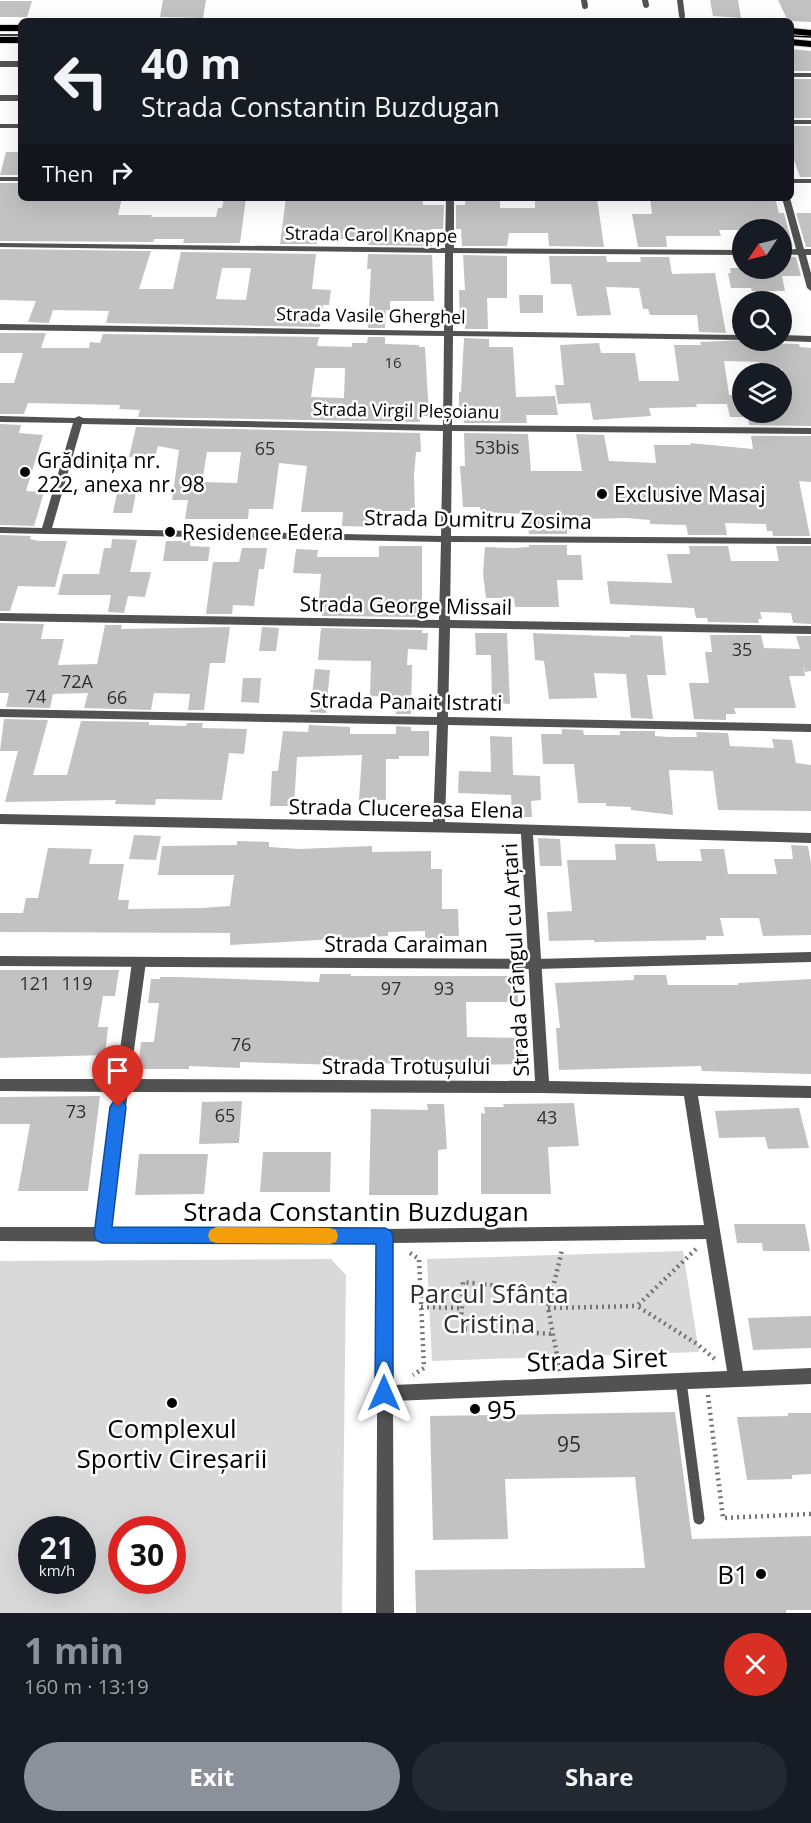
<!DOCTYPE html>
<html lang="en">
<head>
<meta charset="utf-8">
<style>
  :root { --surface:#171b24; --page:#242831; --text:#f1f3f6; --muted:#9ea1a6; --accent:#8c9099 }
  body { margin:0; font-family:"Open Sans",sans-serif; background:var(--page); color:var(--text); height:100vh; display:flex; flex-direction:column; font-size:22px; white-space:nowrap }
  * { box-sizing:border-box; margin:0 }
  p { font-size:20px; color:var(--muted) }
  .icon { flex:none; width:33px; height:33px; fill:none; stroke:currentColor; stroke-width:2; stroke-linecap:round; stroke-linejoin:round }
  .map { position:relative; height:1613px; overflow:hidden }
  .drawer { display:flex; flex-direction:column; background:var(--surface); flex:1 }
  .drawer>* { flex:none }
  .guide { position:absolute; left:18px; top:18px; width:776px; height:183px; border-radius:9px; box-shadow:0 6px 24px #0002; background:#171b24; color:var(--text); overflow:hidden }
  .needle { width:39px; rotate:235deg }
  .buttons { position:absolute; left:732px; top:219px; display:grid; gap:12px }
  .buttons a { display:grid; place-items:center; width:60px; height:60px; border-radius:50%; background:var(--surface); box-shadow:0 6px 24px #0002; font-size:30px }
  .speed { position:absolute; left:18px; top:1516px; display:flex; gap:12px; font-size:30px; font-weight:700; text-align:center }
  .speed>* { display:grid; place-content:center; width:78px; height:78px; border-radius:50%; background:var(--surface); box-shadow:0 6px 24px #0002; line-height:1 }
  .speed small { font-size:15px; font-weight:400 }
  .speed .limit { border:9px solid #d22; background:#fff; color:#111 }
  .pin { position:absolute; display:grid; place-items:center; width:51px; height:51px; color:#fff; margin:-62px -26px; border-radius:50% 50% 50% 0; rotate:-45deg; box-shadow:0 0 6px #0007 }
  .pin .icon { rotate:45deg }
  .me { position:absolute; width:66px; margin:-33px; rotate:0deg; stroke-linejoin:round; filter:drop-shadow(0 0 4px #0008) }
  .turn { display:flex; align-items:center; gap:21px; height:126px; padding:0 24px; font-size:27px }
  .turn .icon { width:78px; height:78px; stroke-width:2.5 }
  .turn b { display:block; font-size:42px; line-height:51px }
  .then { display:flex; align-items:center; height:57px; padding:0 24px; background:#0003; gap:12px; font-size:22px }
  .round { display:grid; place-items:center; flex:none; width:63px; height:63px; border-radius:32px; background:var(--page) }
  .summary { display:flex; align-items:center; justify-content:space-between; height:102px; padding:0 24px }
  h1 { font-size:36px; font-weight:700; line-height:45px; color:var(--accent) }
  .action { display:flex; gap:12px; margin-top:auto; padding:12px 24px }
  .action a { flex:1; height:69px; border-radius:36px; background:var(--accent); color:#fff; font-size:24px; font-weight:700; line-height:69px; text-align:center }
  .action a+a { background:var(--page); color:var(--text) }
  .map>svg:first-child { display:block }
  .green { fill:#d9d9d9; fill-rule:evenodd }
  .building { fill:#c2c2c2; fill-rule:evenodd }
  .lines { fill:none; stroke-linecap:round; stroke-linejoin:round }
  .primary-casing { stroke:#dbdbdb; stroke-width:2 }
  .path { stroke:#747474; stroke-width:4.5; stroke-dasharray:2 4; stroke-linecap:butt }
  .service-far1 { stroke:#525252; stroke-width:6 }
  .service { stroke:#525252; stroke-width:11 }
  .minor { fill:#525252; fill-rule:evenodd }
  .tertiary { fill:#525252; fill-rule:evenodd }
  .primary { fill:#000; fill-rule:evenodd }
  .tram { stroke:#000; stroke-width:1.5 }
  .route { fill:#1a73e8; stroke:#114b97; stroke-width:1.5 }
  .slow { fill:#f59e0b }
  .poi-dot { fill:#000; stroke:#fff; stroke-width:2 }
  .labels { text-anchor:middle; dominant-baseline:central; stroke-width:5; stroke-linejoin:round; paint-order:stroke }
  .far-number-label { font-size:15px; fill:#303030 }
  .far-street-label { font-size:18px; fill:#000; stroke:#fff }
  .number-label { font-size:18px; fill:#303030 }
  .poi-label { font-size:21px; fill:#000; stroke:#fff; text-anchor:start }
  .street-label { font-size:21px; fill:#000; stroke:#fff }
  .near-number-label { font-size:21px; fill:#303030 }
  .near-street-label { font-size:26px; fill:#000; stroke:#fff }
  .near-park-label { font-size:26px; fill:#303030; stroke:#fff }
  .near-poi-label { font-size:26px; fill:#000; stroke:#fff; text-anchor:start }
</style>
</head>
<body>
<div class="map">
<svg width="811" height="1613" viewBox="0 0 811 1613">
  <rect width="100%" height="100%" fill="#fff"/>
  <path class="green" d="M 683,1251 L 699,1352 L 432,1361 L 427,1259 Z
    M 331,1259 L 346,1275 L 342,1613 L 0,1613 L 0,1261 ZM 32,1530 L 82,1530 L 82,1581 L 32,1581 ZM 122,1530 L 172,1530 L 172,1581 L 122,1581 Z"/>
  <path class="building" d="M 163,0 L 206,0 L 203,18 L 160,17 Z
    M 710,0 L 738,0 L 741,18 L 713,16 Z
    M 778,0 L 811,0 L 811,22 L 788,21 Z
    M 0,1 L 32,1 L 27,17 L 0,17 Z
    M 790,49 L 811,51 L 811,71 L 790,71 Z
    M 790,79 L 811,79 L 811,118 L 790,118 Z
    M 790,126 L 811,126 L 811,177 L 800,177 L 790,149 Z
    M 6,152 L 20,152 L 21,175 L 0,175 Z
    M 0,183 L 21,183 L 21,198 L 122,198 L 118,215 L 152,215 L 151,217 L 216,217 L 218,208 L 222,208 L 224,198 L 246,198 L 240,243 L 183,243 L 184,239 L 154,239 L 153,242 L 0,241 Z
    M 286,198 L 400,198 L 400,200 L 423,200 L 423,205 L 444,205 L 443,229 L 431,229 L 432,246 L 368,245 L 369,239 L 318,239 L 317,244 L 280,244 Z
    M 465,198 L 500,198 L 500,208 L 535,208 L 535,198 L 597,198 L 604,247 L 549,246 L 548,233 L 509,233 L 507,246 L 462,246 L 461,229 L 456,229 L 456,205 L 465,205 Z
    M 650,198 L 775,198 L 779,213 L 784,213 L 793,247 L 782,248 L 782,230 L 719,230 L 721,236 L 666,236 L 667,247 L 638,247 L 632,214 L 652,214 Z
    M 796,213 L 811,213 L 811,247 L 806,247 Z
    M 0,249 L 151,251 L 139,289 L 173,289 L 181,252 L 316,254 L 312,289 L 331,290 L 329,305 L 323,305 L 320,327 L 106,323 L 109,311 L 53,310 L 49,323 L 28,322 L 36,301 L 0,300 ZM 222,268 L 251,268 L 246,300 L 216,299 Z
    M 368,254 L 432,255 L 434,301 L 390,301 L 390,310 L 386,310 L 385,328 L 368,328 L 371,269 L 367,269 Z
    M 463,255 L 507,256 L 507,298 L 487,298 L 488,329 L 465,329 L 465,326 L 460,326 L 459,290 L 465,290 Z
    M 549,256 L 606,256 L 607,262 L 641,262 L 640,257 L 669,257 L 672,274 L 715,273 L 726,333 L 699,332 L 697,315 L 650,315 L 648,309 L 643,309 L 639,288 L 606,287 L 611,315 L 577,316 L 571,284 L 551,284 Z
    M 782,256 L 796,257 L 801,276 L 782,276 L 785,291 L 752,291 L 751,288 L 731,288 L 728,273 L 731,273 L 730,268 L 781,268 L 782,272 Z
    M 519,295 L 543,295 L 543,313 L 520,313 Z
    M 0,333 L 46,333 L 41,348 L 89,348 L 90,342 L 100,343 L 103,334 L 319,337 L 317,346 L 352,347 L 352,343 L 367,343 L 368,337 L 385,337 L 385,344 L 419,345 L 419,347 L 425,347 L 429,416 L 420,416 L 420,422 L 138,417 L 140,410 L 119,409 L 120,405 L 28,403 L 24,414 L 0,414 L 0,383 L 14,383 L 23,353 L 0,353 ZM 315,368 L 345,368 L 344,398 L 311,397 Z
    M 464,338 L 489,339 L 489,347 L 513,347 L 516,397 L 555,396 L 558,415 L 526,415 L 527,423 L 464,423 L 464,410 L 459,410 L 459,392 L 461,392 Z
    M 745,340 L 751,340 L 752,343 L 799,344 L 800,347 L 811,348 L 811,426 L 749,425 L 748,412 L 782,412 L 782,369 L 761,369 L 759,362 L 724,361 L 729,395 L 741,395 L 742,412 L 745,412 L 746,417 L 730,417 L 727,404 L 696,404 L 697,407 L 649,408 L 651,416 L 593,420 L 590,403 L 558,404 L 555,385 L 564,385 L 560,345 L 599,343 L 601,353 L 635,353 L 639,381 L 679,381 L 674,345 L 701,345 L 700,342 Z
    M 0,424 L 21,425 L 19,433 L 43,435 L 26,491 L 44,492 L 34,526 L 0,525 Z
    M 136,427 L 420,433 L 421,452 L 416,452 L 414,476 L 415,511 L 375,511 L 375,527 L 342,526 L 343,512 L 301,512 L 307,466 L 279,463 L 273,509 L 249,509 L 248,519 L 185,519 L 188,500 L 172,500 L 179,450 L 158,446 L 155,457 L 129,457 ZM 207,452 L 241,452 L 237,483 L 202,482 Z
    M 464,433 L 528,434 L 531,471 L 582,471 L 576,434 L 604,435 L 609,461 L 656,463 L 654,445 L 691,445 L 690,443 L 753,449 L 751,436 L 811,436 L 811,482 L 799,481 L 810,536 L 773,536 L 772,531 L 767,531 L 766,524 L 725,523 L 727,535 L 688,535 L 686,525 L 650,524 L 650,520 L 626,518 L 583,519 L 584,522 L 578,522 L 578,526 L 567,526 L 567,534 L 529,534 L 527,514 L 481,512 L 480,507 L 463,507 L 460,466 L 465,466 Z
    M 117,493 L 136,493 L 132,513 L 113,513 Z
    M 0,535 L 31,536 L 30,539 L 39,541 L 67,541 L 55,587 L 18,586 L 10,611 L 0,611 Z
    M 112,539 L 137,540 L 130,572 L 151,572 L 145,597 L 128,596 L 124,613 L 108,612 L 111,595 L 58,595 L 63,574 L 99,574 L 104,548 L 111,548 Z
    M 166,541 L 190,541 L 190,546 L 210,547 L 208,561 L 163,561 Z
    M 529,545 L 567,545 L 567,555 L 581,555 L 583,580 L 557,580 L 559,607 L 515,607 L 514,598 L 486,598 L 483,574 L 485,547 L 513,548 L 529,547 Z
    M 379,546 L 422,546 L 422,617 L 322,616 L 323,609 L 318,609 L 321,574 L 293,573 L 296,549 L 318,550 L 317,557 L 379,557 Z
    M 689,546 L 728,546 L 731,561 L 779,561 L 776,546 L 811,546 L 811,624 L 793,623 L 791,613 L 760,612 L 762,619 L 758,619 L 759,623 L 708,622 L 707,618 L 696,618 L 694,608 L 610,604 L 607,581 L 672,583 L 667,554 L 690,554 Z
    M 242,548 L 267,548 L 264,569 L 259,569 L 254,606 L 233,605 L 232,614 L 206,614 L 213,562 L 239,562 Z
    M 0,623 L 44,624 L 41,639 L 64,639 L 58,665 L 97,664 L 105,625 L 122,625 L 121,629 L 230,627 L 225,663 L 210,663 L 204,710 L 188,710 L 190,694 L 154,693 L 151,710 L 84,708 L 88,693 L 53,694 L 50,708 L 6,707 L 9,693 L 0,693 Z
    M 262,627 L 279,628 L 276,651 L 259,651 Z
    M 321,628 L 422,630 L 422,633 L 428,633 L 427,650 L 408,649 L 407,665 L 412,665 L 411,714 L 396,714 L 397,697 L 370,696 L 371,661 L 318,660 Z
    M 475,633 L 507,633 L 510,704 L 492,703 L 491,655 L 476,655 Z
    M 533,633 L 630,637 L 630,635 L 662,636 L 666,675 L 647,675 L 653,719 L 631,718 L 626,674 L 594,673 L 597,698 L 549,699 L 544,661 L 535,660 Z
    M 710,635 L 761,635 L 764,648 L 800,649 L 796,636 L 811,636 L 811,671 L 805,672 L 803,664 L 805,676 L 789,676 L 796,708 L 734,708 L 736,714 L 726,714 L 726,720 L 694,719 L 689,683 L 709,683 L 705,652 L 712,652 Z
    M 315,669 L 330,670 L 326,713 L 310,712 Z
    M 243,678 L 261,678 L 259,703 L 241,702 Z
    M 4,719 L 48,720 L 33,775 L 67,775 L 81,721 L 149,722 L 149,725 L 186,726 L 187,723 L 203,723 L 202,728 L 247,729 L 244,754 L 229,753 L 222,800 L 156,799 L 155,805 L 115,804 L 116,800 L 5,802 L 18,751 L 0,751 Z
    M 309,725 L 350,727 L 350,734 L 396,734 L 396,726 L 411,727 L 411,731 L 429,731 L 429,756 L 399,756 L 399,759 L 386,759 L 386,800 L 359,800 L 362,755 L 297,757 L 294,806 L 270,806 L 272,771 L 278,771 L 283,731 L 308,732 Z
    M 562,729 L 583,730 L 584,735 L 620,735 L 620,731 L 655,731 L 655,736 L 669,737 L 697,737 L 696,732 L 728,733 L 730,746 L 774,748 L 772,739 L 792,740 L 796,763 L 811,765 L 811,811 L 718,810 L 713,771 L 669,770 L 673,815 L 631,810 L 631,807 L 606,806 L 606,803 L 578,803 L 574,764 L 543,764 L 541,734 L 562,734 Z
    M 490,736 L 512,737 L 513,775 L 540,776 L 541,800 L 531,801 L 532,817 L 512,817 L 511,795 L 458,793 L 459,771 L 491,772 Z
    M 134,835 L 161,836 L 156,860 L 129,859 Z
    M 538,838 L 560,839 L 562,866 L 540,866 Z
    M 237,841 L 269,842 L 269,847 L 299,849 L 372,846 L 372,852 L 431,851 L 431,869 L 442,869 L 442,909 L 458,909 L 459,936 L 440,936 L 440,943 L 425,943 L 425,931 L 388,932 L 388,936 L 230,945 L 230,933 L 0,932 L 0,913 L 23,913 L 26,898 L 38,898 L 48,848 L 92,849 L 89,864 L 124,864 L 118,900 L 129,900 L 128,909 L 202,908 L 230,906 L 234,875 L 158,875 L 162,846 L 237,845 Z
    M 615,844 L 655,844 L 657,861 L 702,861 L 700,849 L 724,849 L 728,874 L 777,874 L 774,859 L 793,859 L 791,845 L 808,846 L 811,863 L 811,935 L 763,936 L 759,918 L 720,918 L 724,936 L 706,936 L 706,940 L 594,942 L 594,940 L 549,941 L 547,912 L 572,911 L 567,860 L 616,860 Z
    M 0,970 L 119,970 L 115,996 L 103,996 L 98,1027 L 108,1027 L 105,1055 L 0,1058 Z
    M 320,974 L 351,974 L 351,976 L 517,976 L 518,1002 L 466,1002 L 467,1037 L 521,1038 L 523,1064 L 466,1065 L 467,1069 L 423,1070 L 423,1062 L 342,1065 L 240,1062 L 240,1068 L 189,1066 L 189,1069 L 138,1069 L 141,1042 L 154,1042 L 159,1003 L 148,1003 L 151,979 L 160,979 L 160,977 L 177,977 L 319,982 Z
    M 634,975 L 666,975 L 668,985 L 738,985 L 738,983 L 811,979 L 811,1074 L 702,1071 L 701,1066 L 559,1070 L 556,1028 L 560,1028 L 555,983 L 634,980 Z
    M 100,1096 L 88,1191 L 18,1191 L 30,1124 L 0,1124 L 0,1097 Z
    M 242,1101 L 239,1143 L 199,1144 L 202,1102 Z
    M 574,1103 L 579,1146 L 548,1147 L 551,1194 L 481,1194 L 481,1113 L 485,1114 L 484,1107 L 504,1107 L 503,1104 Z
    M 427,1104 L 444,1104 L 447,1149 L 438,1150 L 438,1195 L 369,1195 L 371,1109 L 428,1110 Z
    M 799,1108 L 809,1148 L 768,1149 L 765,1137 L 719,1138 L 715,1111 Z
    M 263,1152 L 331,1152 L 330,1192 L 260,1192 Z
    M 139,1154 L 208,1154 L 204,1194 L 135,1195 Z
    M 734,1224 L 805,1224 L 810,1251 L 763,1251 L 762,1243 L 737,1243 Z
    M 811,1316 L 811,1348 L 753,1350 L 748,1318 Z
    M 675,1412 L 692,1539 L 811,1536 L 811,1610 L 786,1610 L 786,1613 L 416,1613 L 415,1570 L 645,1568 L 635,1477 L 505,1479 L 508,1539 L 433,1540 L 430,1416 Z
    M 788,1413 L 811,1413 L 811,1474 L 792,1475 L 792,1479 L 747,1480 L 737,1417 L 788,1416 Z"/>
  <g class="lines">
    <g class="primary-casing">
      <path id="primary" d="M 0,25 L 21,25 L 21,31 L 0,31 Z
        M 790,28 L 811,30 L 811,36 L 790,34 Z
        M 0,37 L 21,37 L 21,43 L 0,43 Z
        M 790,39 L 811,41 L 811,47 L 790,45 Z"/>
    </g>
    <path class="path" d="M 696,1249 L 637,1306 L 697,1344 L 716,1360
      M 410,1253 L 419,1259 L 424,1368 L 413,1375
      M 552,1292 L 463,1282 L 461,1325 L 466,1329 L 554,1334
      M 421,1307 L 461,1308
      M 548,1308 L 637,1306
      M 560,1371 L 548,1308 L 562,1250
      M 708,1395 L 723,1518 L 811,1514"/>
    <path class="service-far1" d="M 584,0 L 585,6
      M 645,0 L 646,5
      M 680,0 L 682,16
      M 0,64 L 21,64
      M 0,98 L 21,98"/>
    <path class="service" d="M 681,1381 L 699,1519"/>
    <path class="minor" d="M 790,73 L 811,73 L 811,77 L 790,77 Z
      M 790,120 L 811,120 L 811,124 L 790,124 Z
      M 0,124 L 21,124 L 21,128 L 0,128 Z
      M 0,177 L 21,177 L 21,181 L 0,181 Z
      M 790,179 L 811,179 L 811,183 L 790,183 Z
      M 446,198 L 454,198 L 454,248 L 742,250 L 742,255 L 453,253 L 453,331 L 742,335 L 743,340 L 453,336 L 452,425 L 811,428 L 811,434 L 452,431 L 451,536 L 811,538 L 811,544 L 451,542 L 450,620 L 811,626 L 811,634 L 450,628 L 448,717 L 811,724 L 811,732 L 448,725 L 445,822 L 811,833 L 811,843 L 533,835 L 549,1081 L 811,1086 L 811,1098 L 698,1096 L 743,1371 L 811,1368 L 811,1384 L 393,1401 L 394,1613 L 376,1613 L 378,1243 L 0,1241 L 0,1227 L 96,1227 L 115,1092 L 0,1091 L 0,1079 L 116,1079 L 132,962 L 134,958 L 139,957 L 144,958 L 146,962 L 130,1079 L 535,1081 L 521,834 L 0,824 L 0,814 L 433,822 L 437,725 L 0,717 L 0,709 L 437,717 L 439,628 L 0,621 L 0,613 L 439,620 L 441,542 L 0,533 L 0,527 L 42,528 L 73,423 L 0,422 L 0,416 L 75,418 L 79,416 L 83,418 L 443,425 L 444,336 L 0,330 L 0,324 L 444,331 L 445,253 L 0,247 L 0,243 L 445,248 ZM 82,424 L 443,431 L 441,536 L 52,528 ZM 128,1092 L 542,1093 L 684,1096 L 704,1225 L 385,1229 L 110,1228 ZM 706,1239 L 727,1371 L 393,1385 L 392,1243 Z
      M 782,198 L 790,198 L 804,249 L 811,249 L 811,255 L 806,255 L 811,273 L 811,291 L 807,288 L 798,255 L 782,254 L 782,250 L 796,249 Z
      M 782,335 L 811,336 L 811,342 L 782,341 Z"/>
    <path class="tertiary" d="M 811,952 L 811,962 L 535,969 L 0,966 L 0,956 L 535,959 Z"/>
    <use href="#primary" class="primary"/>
    <path class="tram" d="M 0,35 L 21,35
      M 790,36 L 811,37"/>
  </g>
  <path class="route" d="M 118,1100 L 124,1102 L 126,1107 L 112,1227 L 385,1228 L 391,1231 L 393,1236 L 393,1393 L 391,1399 L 384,1402 L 378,1399 L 375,1393 L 376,1244 L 102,1243 L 96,1240 L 94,1235 L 110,1107 L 113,1102 Z"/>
  <path class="slow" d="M 216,1227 L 330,1228 L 336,1230 L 338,1236 L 336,1242 L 330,1244 L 216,1243 L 210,1241 L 208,1235 L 210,1230 Z"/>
  <g class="poi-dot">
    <circle cx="25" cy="472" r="6"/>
    <circle cx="602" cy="494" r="6"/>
    <circle cx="170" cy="532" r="6"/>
    <circle cx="172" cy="1403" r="6"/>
    <circle cx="475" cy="1409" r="6"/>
    <circle cx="761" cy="1574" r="6"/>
  </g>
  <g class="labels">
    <g class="far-number-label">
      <text x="393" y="362">16</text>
    </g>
    <g class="far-street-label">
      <text transform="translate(371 234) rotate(1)">Strada Carol Knappe</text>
      <text transform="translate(371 315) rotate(1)">Strada Vasile Gherghel</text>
      <text transform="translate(406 410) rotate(1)">Strada Virgil Pleșoianu</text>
    </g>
    <g class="number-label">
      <text x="497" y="447">53bis</text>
      <text x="265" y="448">65</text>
      <text x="742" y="649">35</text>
      <text x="77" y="681">72A</text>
      <text x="36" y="696">74</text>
      <text x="117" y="697">66</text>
      <text x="35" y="983">121</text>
      <text x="77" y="983">119</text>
      <text x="391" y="988">97</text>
      <text x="444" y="988">93</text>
      <text x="241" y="1044">76</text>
      <text x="76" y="1111">73</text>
      <text x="225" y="1115">65</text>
      <text x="547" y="1117">43</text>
    </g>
    <g class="poi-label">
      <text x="37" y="460">Grădinița nr.<tspan x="37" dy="24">222, anexa nr. 98</tspan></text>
      <text x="614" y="494">Exclusive Masaj</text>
      <text x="182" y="532">Residence Edera</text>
    </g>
    <g class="street-label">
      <text transform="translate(478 519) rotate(1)">Strada Dumitru Zosima</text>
      <text transform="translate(406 605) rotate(1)">Strada George Missail</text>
      <text transform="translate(406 701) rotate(1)">Strada Panait Istrati</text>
      <text transform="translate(406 808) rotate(1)">Strada Clucereasa Elena</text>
      <text x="406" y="944">Strada Caraiman</text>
      <text transform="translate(515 960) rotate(-93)">Strada Crângul cu Arțari</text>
      <text x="406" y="1066">Strada Trotușului</text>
    </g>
    <g class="near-number-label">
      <text x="569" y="1444">95</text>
    </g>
    <g class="near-street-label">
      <text x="356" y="1211">Strada Constantin Buzdugan</text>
      <text transform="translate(597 1359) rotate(-2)">Strada Siret</text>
    </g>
    <g class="near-park-label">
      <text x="489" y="1293">Parcul Sfânta<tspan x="489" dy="30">Cristina</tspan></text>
    </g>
    <g class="near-poi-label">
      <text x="487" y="1409">95</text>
      <text x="172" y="1428" text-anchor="middle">Complexul<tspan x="172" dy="30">Sportiv Cireșarii</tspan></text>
      <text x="749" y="1574" text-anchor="end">B1</text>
    </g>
  </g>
</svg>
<div class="buttons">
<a><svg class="needle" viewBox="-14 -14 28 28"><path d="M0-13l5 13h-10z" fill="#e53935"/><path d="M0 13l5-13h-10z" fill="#9ea1a6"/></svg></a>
<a><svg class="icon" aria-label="search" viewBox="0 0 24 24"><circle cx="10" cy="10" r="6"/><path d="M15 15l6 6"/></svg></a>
<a><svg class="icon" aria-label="layers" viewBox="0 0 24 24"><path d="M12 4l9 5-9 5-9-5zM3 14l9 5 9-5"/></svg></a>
</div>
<div class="speed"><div>21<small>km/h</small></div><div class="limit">30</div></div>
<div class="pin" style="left:118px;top:1107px;background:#d93025"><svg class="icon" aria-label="arrive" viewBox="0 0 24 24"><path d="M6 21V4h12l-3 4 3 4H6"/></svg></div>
<svg class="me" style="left:384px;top:1393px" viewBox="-20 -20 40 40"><path d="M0-17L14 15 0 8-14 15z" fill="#1a73e8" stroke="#fff" stroke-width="4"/></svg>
<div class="guide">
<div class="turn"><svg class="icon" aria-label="left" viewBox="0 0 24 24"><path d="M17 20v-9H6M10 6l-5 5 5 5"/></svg><div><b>40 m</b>Strada Constantin Buzdugan</div></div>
<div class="then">Then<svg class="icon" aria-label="right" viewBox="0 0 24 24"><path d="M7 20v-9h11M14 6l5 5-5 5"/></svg></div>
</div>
</div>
<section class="drawer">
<div class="summary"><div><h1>1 min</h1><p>160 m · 13:19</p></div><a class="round" style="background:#d93025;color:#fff"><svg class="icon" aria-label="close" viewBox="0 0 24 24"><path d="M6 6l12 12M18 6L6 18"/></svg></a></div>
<div class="action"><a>Exit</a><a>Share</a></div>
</section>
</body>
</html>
